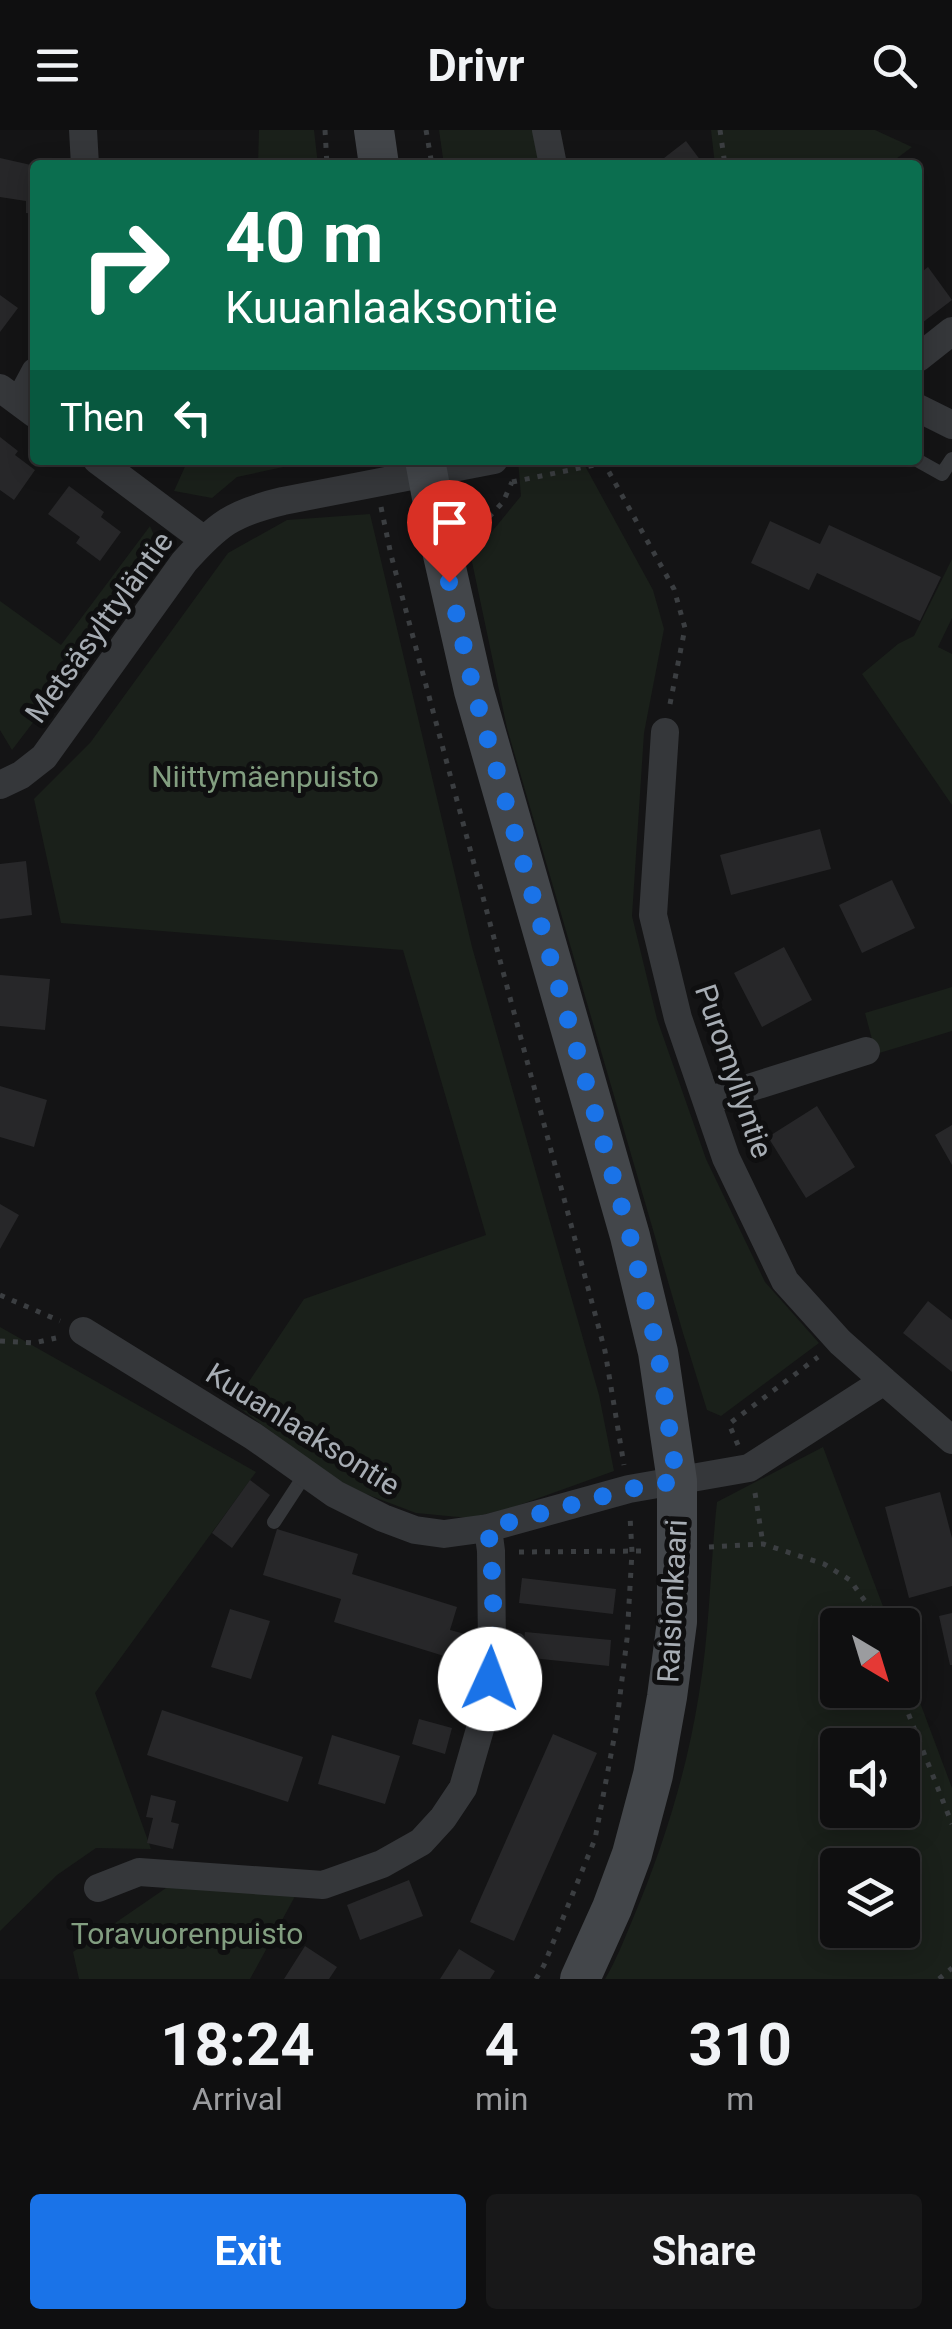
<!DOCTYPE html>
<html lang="en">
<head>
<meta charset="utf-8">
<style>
  :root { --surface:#0f0f10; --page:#181819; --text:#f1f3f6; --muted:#9b9c9f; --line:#2f2f30; --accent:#1a73e8 }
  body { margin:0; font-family:Roboto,sans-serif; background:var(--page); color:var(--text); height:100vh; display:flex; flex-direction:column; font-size:38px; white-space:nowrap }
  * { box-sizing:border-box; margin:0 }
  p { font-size:32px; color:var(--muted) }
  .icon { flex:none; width:55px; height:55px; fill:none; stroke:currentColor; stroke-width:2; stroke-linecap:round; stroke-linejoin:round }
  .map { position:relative; height:1849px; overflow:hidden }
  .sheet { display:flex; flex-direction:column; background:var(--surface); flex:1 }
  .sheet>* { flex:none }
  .top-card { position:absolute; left:30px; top:30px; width:892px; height:305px; border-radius:10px; box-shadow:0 5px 25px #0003,0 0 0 2px var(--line); background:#0b6e4f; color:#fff; overflow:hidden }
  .needle { width:65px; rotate:142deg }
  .buttons { position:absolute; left:820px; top:1478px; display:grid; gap:20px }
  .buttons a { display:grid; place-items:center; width:100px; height:100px; border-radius:10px; background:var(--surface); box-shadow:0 5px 25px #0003,0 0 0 2px var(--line); font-size:50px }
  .pin { position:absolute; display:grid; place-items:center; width:85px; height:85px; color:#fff; margin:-102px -42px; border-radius:50% 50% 50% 0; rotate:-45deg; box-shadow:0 0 10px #0007 }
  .pin .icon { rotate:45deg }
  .me { position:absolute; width:110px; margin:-55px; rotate:2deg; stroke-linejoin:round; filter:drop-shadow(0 0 8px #0008) }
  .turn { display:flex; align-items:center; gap:35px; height:210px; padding:0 30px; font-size:45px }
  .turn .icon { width:130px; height:130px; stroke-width:2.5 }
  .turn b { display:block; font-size:70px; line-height:85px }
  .then { display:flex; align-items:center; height:95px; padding:0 30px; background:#0003; gap:20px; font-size:38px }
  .eta { display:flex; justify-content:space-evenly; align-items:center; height:170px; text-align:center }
  .eta b { font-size:60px; font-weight:700; line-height:70px }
  .cta { display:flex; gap:20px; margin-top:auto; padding:20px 30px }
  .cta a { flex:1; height:115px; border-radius:10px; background:var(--accent); color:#fff; font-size:40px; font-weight:700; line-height:115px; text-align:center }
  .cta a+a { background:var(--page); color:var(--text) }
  header { display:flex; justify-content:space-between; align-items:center; height:130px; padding:0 30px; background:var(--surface); font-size:45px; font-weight:700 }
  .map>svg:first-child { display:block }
  .green { fill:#1a201a; fill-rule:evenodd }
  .building { fill:#272729 }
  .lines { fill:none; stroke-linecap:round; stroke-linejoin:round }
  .path { stroke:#3b3e41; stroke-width:5; stroke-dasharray:5 8; stroke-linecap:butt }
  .lane { stroke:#35373a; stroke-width:14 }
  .street { stroke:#35373a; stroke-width:28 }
  .secondary { stroke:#43464a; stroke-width:40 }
  .route { stroke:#1a73e8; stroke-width:18; stroke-dasharray:0 32.4 }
  .labels { text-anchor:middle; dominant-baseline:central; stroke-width:10; stroke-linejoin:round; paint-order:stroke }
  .street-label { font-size:30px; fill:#a7adb4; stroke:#0f0f10 }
  .park-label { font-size:30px; fill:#829e80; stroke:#0f0f10 }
</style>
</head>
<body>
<header><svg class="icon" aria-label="menu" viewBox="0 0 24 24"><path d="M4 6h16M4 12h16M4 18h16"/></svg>Drivr<svg class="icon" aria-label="search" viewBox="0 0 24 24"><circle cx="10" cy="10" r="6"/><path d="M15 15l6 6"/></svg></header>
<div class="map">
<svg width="952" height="1849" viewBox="0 0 952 1849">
  <rect width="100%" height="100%" fill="#141415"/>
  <path class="green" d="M 259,0 L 314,0 L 318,35 L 258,35 Z
    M 439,0 L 534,0 L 540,35 L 444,35 Z
    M 711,0 L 875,0 L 912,17 L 888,35 L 715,35 Z
    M 188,330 L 316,330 L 237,347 L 212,368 L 174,361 Z
    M 518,330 L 584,330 L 584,334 L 653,460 L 664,499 L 644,603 L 632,786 L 657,889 L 706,1029 L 765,1152 L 819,1213 L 721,1286 L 707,1280 L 683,1203 L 507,598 L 471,427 L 521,366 Z
    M 370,384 L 472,817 L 599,1265 L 614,1341 L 511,1378 L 469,1388 L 416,1383 L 366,1364 L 332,1347 L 234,1274 L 304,1169 L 486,1105 L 403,820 L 61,793 L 34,669 L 90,613 L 228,423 L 287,390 Z
    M 150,396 L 162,424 L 12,620 L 0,600 L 0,471 L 61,515 Z
    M 952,429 L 952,488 L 938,517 L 952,524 L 952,675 L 862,544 L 898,514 L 914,506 Z
    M 952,857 L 952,901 L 876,924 L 865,883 Z
    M 0,1197 L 256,1342 L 95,1563 L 151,1719 L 96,1718 L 57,1745 L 0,1801 Z
    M 823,1317 L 890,1495 L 838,1495 L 838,1560 L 902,1560 L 903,1527 L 952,1658 L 952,1849 L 605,1849 C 617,1829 625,1807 634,1786 C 664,1715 687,1640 699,1564 C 710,1500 710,1436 717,1372 ZM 838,1615 L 902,1615 L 902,1680 L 838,1680 ZM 838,1735 L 902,1735 L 902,1800 L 838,1800 Z
    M 300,1757 L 250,1849 L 79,1849 L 73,1822 L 166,1758 Z"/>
  <path class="building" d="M 686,11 L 704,35 L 655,35 Z
    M 0,28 L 31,35 L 30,56 L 35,57 L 35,84 L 26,83 L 26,71 L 0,67 Z
    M 928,137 L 952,170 L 918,196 L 918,145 Z
    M 0,165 L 18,178 L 0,202 Z
    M 0,307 L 18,321 L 15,325 L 35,340 L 14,370 L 0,360 Z
    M 69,356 L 104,382 L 101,387 L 121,402 L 100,431 L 76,413 L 80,407 L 48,384 Z
    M 770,391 L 820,414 L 829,395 L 941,447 L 920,491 L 817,443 L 809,460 L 751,433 Z
    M 820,699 L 831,739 L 731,765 L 720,725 Z
    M 26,731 L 32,785 L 0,789 L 0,734 Z
    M 892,750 L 915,798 L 862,823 L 839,775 Z
    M 784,817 L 812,870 L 762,897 L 734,843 Z
    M 0,845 L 50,849 L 45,900 L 0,896 Z
    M 0,956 L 47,970 L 34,1017 L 0,1007 Z
    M 817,976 L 855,1037 L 806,1068 L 768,1007 Z
    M 952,995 L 952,1035 L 935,1005 Z
    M 0,1074 L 19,1085 L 0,1119 Z
    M 928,1171 L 952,1190 L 952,1242 L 903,1203 Z
    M 250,1350 L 270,1365 L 232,1418 L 212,1403 Z
    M 940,1362 L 952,1408 L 952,1456 L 909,1468 L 885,1377 Z
    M 277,1399 L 358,1424 L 352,1444 L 457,1477 L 450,1500 L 465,1504 L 457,1530 L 334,1492 L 341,1469 L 263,1445 Z
    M 522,1448 L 616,1459 L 613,1484 L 519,1473 Z
    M 230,1479 L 270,1491 L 251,1549 L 211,1537 Z
    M 952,1483 L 952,1535 L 950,1535 L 939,1486 Z
    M 525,1502 L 611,1510 L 609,1536 L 522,1527 Z
    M 162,1580 L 303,1627 L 288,1672 L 147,1625 Z
    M 419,1589 L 452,1598 L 445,1624 L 412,1614 Z
    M 553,1604 L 597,1623 L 514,1811 L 470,1792 Z
    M 332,1605 L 400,1626 L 385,1674 L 318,1654 Z
    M 151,1665 L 176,1671 L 171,1692 L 179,1694 L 173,1719 L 147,1713 L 153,1688 L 146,1687 Z
    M 409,1750 L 423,1786 L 360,1810 L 347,1775 Z
    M 305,1816 L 337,1837 L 329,1849 L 284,1849 Z
    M 459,1819 L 495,1841 L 490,1849 L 440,1849 Z"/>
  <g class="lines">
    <path class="path" d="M 325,0 L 327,35
      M 426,0 L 432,35
      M 720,0 L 725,35
      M 512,352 L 604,333 L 674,459 L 685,498 L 670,574
      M 381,377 L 391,425 L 605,1221 L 624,1335
      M 471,406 L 503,372 L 512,352
      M 0,1165 L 60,1191
      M 0,1211 L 34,1213 L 56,1208
      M 738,1315 L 729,1294 L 818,1227
      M 755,1363 L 763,1414
      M 709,1417 L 763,1414 L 824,1434 L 850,1450 L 872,1481 L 876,1495
      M 519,1422 L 643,1421
      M 899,1560 L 952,1694
      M 536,1849 L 544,1835 L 595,1709 L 616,1598 L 627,1509 L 632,1422 L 630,1386
      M 939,1849 L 952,1838"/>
    <path class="lane" d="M 917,330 L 942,344 L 952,329
      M 274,1392 L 306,1343
      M 491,1543 L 515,1543 L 518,1510"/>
    <path class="street" d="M 83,0 L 85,35
      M 546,0 L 553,35
      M 918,228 L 952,201
      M 0,258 L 35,284
      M 19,272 L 35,242
      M 918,278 L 952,295
      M 97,330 L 204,410
      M 665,602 L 653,785 L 678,888 L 726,1028 L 785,1151 L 840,1212 L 884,1251
      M 0,655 L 21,645 L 44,627 L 184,432 C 218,394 232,383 283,371 L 494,330
      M 707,971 L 866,921
      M 83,1201 L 253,1306 L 335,1364 L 383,1388 L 415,1400 L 444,1404 L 488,1398 L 629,1359 L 749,1338 L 884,1251 L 952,1310
      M 98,1758 L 139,1742 L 323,1755 L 382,1734 L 421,1712 L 443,1688 L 463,1658 L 489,1568 L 492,1519 L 491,1421 L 488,1398"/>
    <path class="secondary" d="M 374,0 L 379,35
      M 425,330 L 441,416 L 474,561 L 630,1106 L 658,1222 L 677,1351 L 677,1492 L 667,1567 L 653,1645 L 632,1724 L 612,1778 L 580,1849"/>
  </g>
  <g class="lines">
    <path class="route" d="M 449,452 L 474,561 L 630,1106 L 658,1222 L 677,1351 L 629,1359 L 488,1398 C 494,1447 495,1500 490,1549"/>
  </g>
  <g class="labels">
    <g class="street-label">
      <text transform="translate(99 497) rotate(-54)">Metsäsylttyläntie</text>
      <text transform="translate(734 941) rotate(71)">Puromyllyntie</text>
      <text transform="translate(303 1299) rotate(32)">Kuuanlaaksontie</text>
      <text transform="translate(672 1471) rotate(-87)">Raisionkaari</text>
    </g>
    <g class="park-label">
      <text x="265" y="646">Niittymäenpuisto</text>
      <text x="187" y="1803">Toravuorenpuisto</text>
    </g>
  </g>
</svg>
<div class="buttons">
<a><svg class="needle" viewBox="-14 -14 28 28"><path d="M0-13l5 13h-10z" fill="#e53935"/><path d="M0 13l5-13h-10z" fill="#9b9c9f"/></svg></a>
<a><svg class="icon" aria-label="sound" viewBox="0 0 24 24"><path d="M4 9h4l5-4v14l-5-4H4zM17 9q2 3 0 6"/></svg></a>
<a><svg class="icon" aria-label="layers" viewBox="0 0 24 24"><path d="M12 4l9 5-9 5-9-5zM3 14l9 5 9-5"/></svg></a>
</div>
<div class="pin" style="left:449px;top:452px;background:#d93025"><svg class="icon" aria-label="arrive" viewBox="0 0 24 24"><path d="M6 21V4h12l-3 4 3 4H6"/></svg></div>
<svg class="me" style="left:490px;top:1549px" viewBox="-20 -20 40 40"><circle r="19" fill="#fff"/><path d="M0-13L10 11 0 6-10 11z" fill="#1a73e8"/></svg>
<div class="top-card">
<div class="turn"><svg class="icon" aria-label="right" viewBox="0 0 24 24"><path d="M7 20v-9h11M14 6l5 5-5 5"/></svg><div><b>40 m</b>Kuuanlaaksontie</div></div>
<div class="then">Then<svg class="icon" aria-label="left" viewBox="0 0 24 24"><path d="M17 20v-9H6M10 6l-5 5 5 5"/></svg></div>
</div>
</div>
<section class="sheet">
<div class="eta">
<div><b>18:24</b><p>Arrival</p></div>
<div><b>4</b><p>min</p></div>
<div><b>310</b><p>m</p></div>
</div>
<div class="cta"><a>Exit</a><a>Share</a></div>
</section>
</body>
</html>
